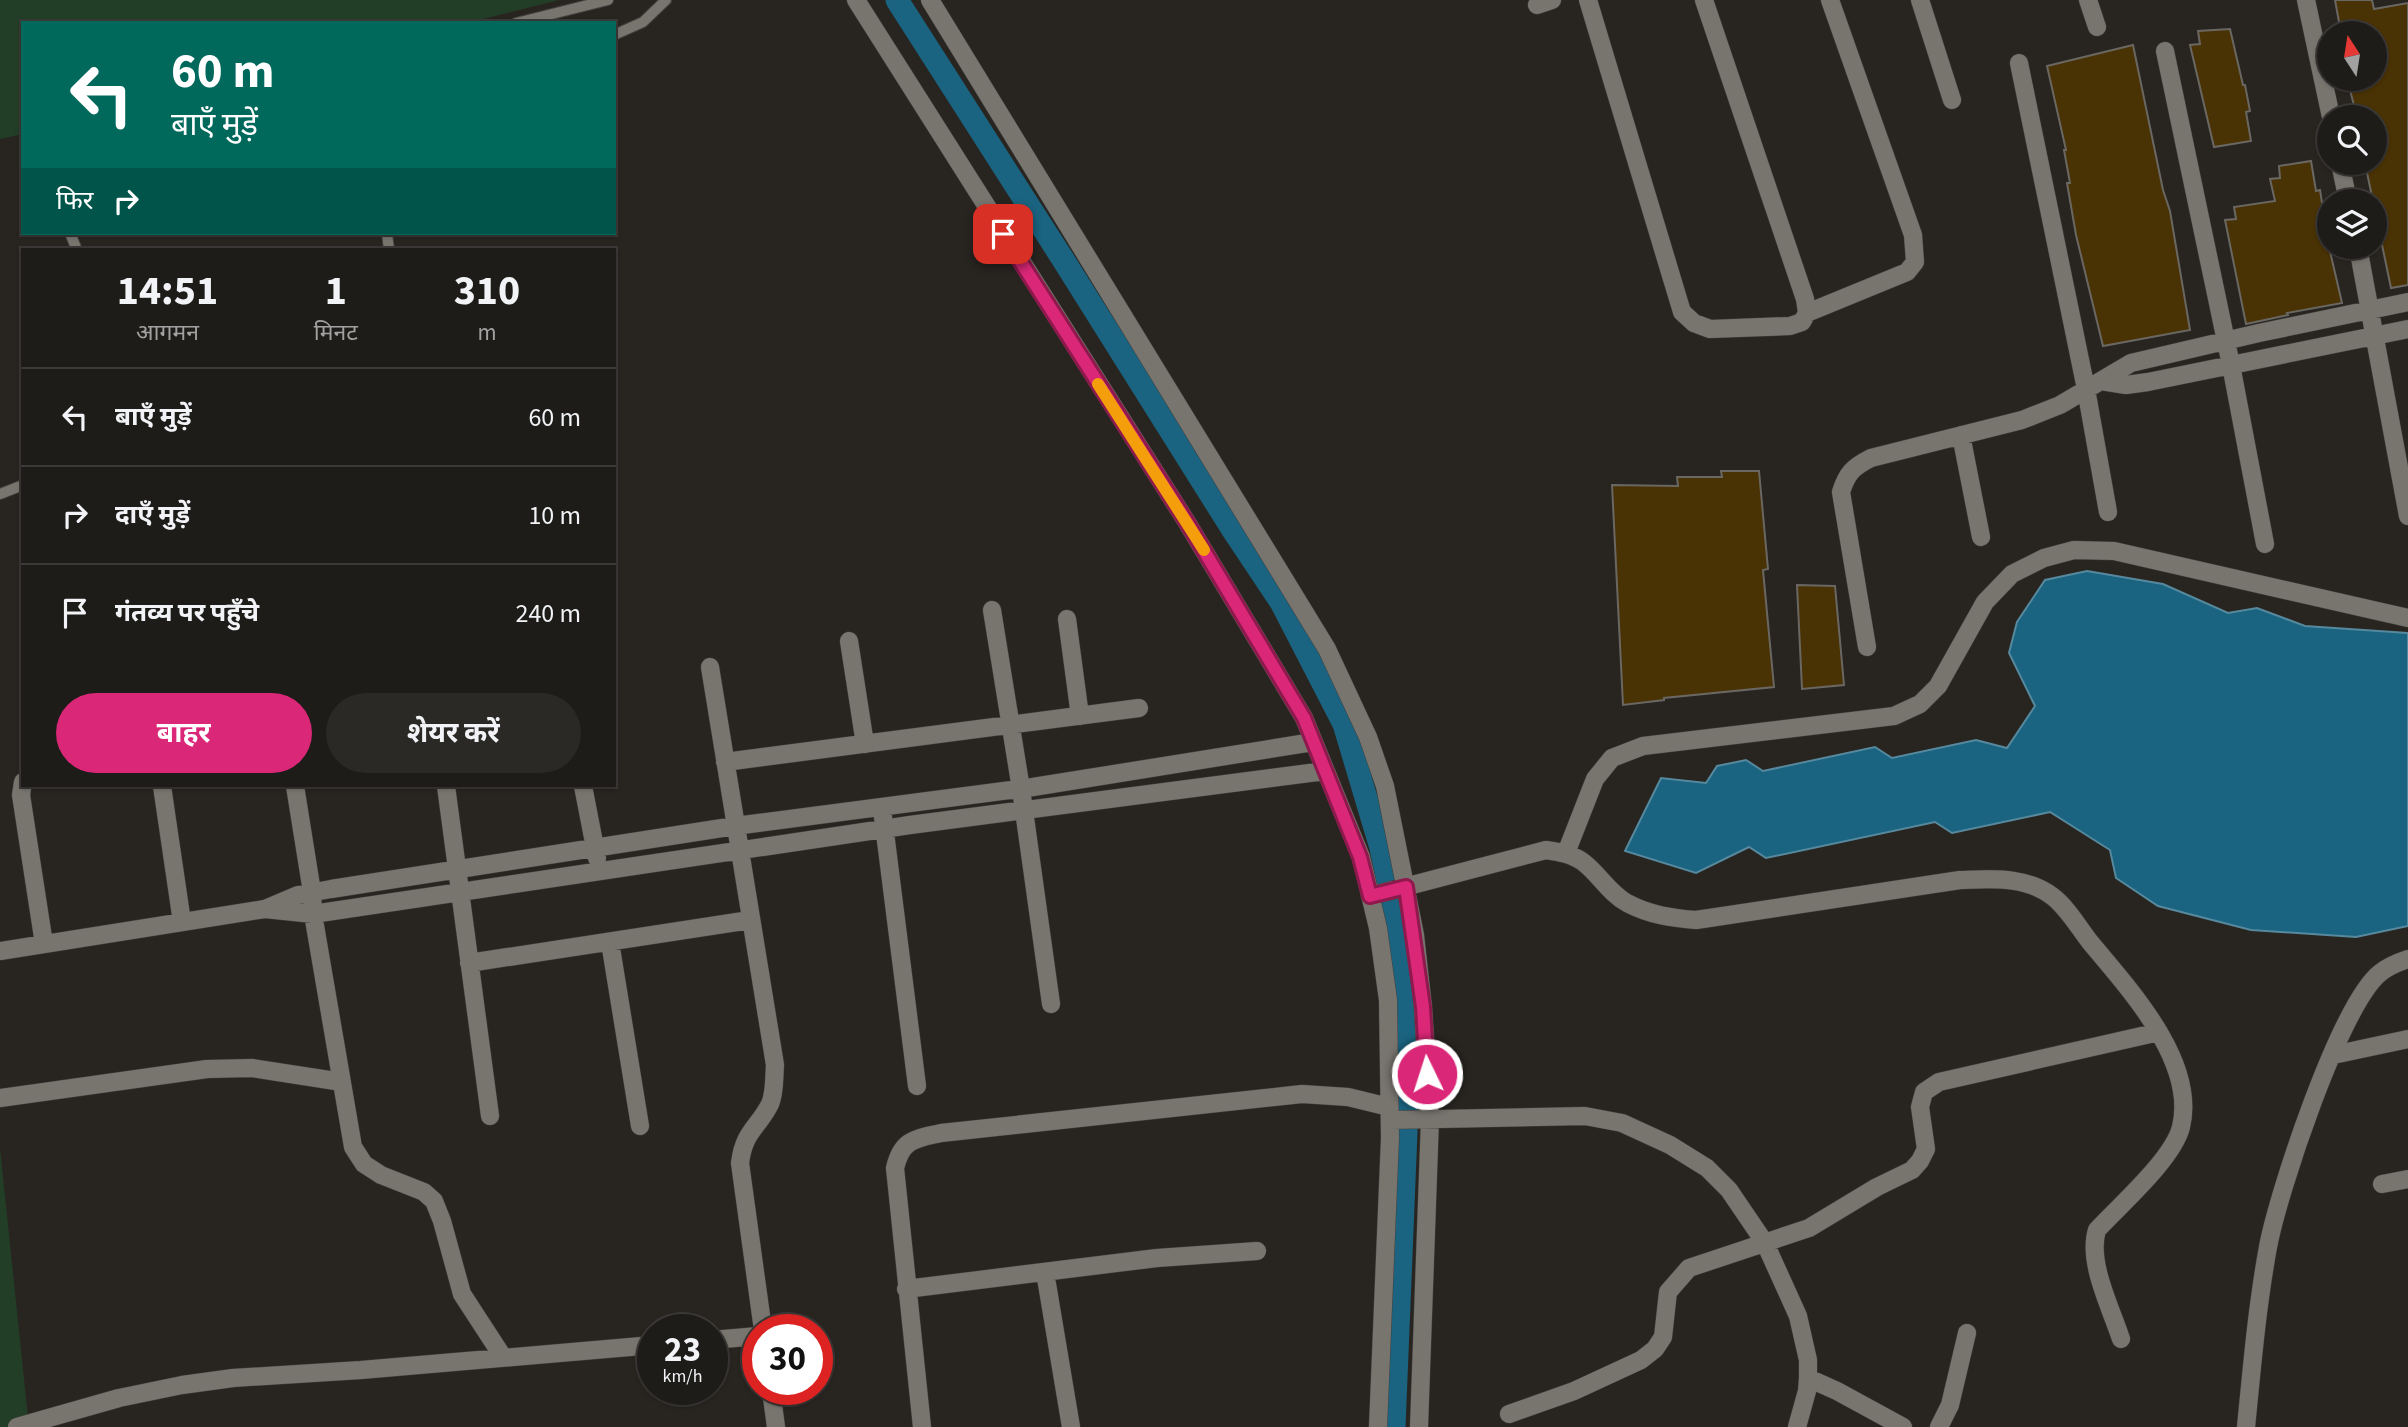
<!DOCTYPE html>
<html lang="hi">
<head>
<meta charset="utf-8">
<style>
  :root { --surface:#1e1c19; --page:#2b2926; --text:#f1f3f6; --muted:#a1a1a2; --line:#3c3a38; --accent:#db2777 }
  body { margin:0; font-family:"Source Sans 3","Noto Sans Devanagari",sans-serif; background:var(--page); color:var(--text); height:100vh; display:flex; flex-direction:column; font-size:26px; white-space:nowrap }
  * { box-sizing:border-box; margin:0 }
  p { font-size:23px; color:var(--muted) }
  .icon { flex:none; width:38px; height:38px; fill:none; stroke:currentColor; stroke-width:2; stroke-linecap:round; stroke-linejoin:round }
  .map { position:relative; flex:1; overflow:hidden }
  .details { position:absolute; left:21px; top:248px; width:595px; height:539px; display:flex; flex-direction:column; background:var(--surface); border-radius:0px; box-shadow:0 2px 5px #0004,0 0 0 2px var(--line) }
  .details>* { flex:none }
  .guide { position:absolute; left:21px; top:21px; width:595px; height:214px; border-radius:0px; box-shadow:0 2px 5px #0004,0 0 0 2px var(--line); background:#00695c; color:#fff; overflow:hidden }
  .needle { width:46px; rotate:348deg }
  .tools { position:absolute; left:2317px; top:21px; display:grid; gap:14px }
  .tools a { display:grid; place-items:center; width:70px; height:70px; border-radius:50%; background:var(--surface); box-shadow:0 2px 5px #0004,0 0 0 2px var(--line); font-size:35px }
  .speed { position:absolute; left:637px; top:1314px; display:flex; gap:14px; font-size:35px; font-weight:700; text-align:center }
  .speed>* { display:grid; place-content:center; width:91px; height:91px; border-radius:50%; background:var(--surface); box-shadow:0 2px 5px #0004,0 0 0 2px var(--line); line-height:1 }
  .speed small { font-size:18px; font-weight:400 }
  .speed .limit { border:10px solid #d22; background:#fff; color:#111 }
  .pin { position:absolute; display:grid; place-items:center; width:60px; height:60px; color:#fff; margin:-30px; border-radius:14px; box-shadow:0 4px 10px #0006 }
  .me { position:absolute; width:77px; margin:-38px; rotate:356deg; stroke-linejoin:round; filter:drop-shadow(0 0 5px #0008) }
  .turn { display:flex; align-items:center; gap:24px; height:147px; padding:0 35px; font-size:32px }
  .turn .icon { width:91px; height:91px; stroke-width:2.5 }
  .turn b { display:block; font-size:49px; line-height:60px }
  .then { display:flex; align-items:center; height:66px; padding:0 35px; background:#0003; gap:14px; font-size:26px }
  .eta { display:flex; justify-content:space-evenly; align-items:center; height:119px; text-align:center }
  .eta b { font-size:42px; font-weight:700; line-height:49px }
  .primary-button { display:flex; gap:14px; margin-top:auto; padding:14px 35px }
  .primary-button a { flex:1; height:80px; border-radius:42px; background:var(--accent); color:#fff; font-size:28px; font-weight:700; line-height:80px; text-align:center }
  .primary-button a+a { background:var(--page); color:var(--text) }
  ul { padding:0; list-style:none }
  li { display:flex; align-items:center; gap:21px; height:98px; padding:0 35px; border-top:2px solid var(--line) }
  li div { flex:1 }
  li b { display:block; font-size:26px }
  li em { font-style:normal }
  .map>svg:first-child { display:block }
  .green { fill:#233e27 }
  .water { fill:#1a6481; stroke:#56899d; stroke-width:2 }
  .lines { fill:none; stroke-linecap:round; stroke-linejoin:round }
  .canal { stroke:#1a6481; stroke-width:23 }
  .building { fill:#493204; stroke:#6a6762; stroke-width:2 }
  .lane-casing { stroke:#43403d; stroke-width:12 }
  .street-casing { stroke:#43403d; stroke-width:19 }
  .lane { stroke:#78756f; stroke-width:10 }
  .street { stroke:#78756f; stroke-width:18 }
  .route-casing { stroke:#8e194d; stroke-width:18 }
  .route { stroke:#db2777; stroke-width:12 }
  .slow { stroke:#f59e0b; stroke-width:12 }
</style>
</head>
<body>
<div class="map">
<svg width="2408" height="1427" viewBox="0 0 2408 1427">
  <rect width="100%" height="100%" fill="#282521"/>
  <path class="green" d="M 0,0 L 559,0 L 467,23 L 23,23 L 23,134 L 0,139 Z
    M 0,1148 L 29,1427 L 0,1427 Z"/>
  <path class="water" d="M 2087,571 L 2163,584 L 2228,613 L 2257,608 L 2305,626 L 2408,633 L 2408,926 L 2356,937 L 2251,930 L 2158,906 L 2116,878 L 2110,850 L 2050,812 L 1952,833 L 1935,822 L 1766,858 L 1749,847 L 1696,873 L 1625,851 L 1661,778 L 1706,783 L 1717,766 L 1746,760 L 1763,771 L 1875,747 L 1892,758 L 1976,740 L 2007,748 L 2035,706 L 2009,653 L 2017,622 L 2045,580 Z"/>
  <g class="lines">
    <path class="canal" d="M 897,0 L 1064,261 L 1231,527 L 1281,602 L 1344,724 L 1381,848 L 1394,909 L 1407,1035 L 1406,1132 L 1394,1427"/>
  </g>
  <path class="building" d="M 2335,0 L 2372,0 L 2374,9 L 2408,3 L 2408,285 L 2391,288 L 2365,163 L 2375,163 L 2375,117 L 2357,117 L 2349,86 L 2375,81 L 2375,33 L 2341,33 Z
    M 2230,29 L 2243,85 L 2245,85 L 2250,111 L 2246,112 L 2251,141 L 2214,147 L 2190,45 L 2200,44 L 2198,31 Z
    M 2133,45 L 2163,190 L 2170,211 L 2190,330 L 2103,346 L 2076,235 L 2067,183 L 2070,183 L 2064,150 L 2066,150 L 2047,66 Z
    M 2311,161 L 2316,191 L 2320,190 L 2329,247 L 2342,303 L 2287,313 L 2288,315 L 2246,324 L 2225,220 L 2236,219 L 2234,207 L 2275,201 L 2270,179 L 2280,178 L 2279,166 Z
    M 1721,471 L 1759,471 L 1768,569 L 1763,570 L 1774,687 L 1664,698 L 1664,700 L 1623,705 L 1612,485 L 1678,486 L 1677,477 L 1722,477 Z
    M 1797,585 L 1835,586 L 1844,685 L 1802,689 Z"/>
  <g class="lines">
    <g class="lane-casing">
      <path id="lane" d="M 516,23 L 608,0
        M 614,35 L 643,22 L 666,0
        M 70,233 L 77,250
        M 387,233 L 389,250
        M 0,494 L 23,485"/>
    </g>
    <g class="street-casing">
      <path id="street" d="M 856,0 L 1188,524 L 1304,718 L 1361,857 L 1378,928 L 1388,1000 L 1390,1138 L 1378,1427
        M 930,0 L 1327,649 L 1368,737 L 1385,786 L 1415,935 L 1423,1007 L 1430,1119 L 1419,1427
        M 1588,0 L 1682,312 L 1694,323 L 1710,329 L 1790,326 L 1802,322 L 1807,313 L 1805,299 L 1704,0
        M 1920,0 L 1952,100
        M 2088,0 L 2097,27
        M 2306,0 L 2331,117
        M 1537,5 L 1552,0
        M 2165,51 L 2231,365 L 2265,544
        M 2019,63 L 2086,389 L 2108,512
        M 2340,163 L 2348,201
        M 2358,247 L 2408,516
        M 1807,313 L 1907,272 L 1915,262 L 1913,235 L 1830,0
        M 2101,381 L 2126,385 L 2148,382 L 2408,329
        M 1961,435 L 1981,537
        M 992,610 L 1021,789 L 1051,1004
        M 1067,619 L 1080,716
        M 849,641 L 865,744
        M 1867,647 L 1841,492 C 1847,473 1853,467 1871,458 L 2022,420 L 2060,405 L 2131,363 L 2259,333 L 2408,302
        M 710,667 L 775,1065 C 774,1077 775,1093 770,1104 C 758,1128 744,1131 740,1163 L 763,1330
        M 1313,742 L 1033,787 L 735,826 L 331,889 L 298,895 L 265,909 L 313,914 L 910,825 L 1325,771
        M 725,762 L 1139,708
        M 23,782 L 21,795 L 44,944
        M 162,786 L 182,922
        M 295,786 L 312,892 L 313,914 L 353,1147 L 364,1164 L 381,1175 L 424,1192 L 434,1201 L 442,1221 L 462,1294 L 503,1357
        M 446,786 L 490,1116
        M 583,786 L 597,858
        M 883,817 L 917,1086
        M 1566,853 L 1595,779 L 1612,758 L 1643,746 L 1894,716 L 1920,704 L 1938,686 L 1985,602 L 2012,574 L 2044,558 L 2074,550 L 2114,551 L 2408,618
        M 1370,896 L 1546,850 C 1559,852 1572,854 1583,862 C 1599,874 1609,893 1627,903 C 1650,915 1671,918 1696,920 L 1960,880 C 1993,879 2025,876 2052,896 C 2067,907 2079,928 2090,942 C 2128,988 2197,1061 2181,1127 C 2173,1159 2120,1205 2097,1230 C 2087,1262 2111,1308 2121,1339
        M 610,942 L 640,1126
        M 0,951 L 265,909
        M 469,963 L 750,920
        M 2333,1055 L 2408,1039
        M 0,1098 L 207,1069 L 252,1068 L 342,1082
        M 1390,1120 L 1585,1116 L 1622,1123 L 1670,1145 L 1707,1168 L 1729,1190 L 1765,1243 L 1798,1316 L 1808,1360 L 1808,1378 L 1807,1391 L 1797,1427
        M 2382,1184 L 2408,1179
        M 1045,1272 L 1071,1427
        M 906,1289 L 1157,1258 L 1257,1251
        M 712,1340 L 758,1336
        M 1808,1378 L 1837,1391 L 1903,1427
        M 771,1390 L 776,1427
        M 1509,1414 L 1574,1391 L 1641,1360 L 1655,1349 L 1663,1337 L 1668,1292 L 1689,1268 L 1809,1228 L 1877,1187 L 1912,1170 L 1920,1161 L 1926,1149 L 1920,1107 L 1924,1092 L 1939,1082 L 2159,1032
        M 17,1427 L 119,1398 L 182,1385 L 233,1378 L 361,1370 L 653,1345
        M 922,1427 L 895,1168 C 902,1139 915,1139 941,1133 L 1302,1094 L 1348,1097 L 1389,1107
        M 1939,1427 L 1950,1405 L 1967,1333
        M 2246,1427 C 2252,1367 2257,1307 2268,1247 C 2278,1193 2340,1005 2380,973 C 2387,967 2399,962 2408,959"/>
    </g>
    <use href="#lane" class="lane"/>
    <use href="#street" class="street"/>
  </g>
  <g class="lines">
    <g class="route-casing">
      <path id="route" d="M 1003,234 L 1188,524 L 1304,718 L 1360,857 L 1370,896 L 1406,887 L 1423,1007 L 1427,1074"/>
    </g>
    <use href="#route" class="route"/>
    <path class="slow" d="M 1098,384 L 1204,550"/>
  </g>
</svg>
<div class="tools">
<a><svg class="needle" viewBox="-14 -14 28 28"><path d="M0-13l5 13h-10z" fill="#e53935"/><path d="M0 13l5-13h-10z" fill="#a1a1a2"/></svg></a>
<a><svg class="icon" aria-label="search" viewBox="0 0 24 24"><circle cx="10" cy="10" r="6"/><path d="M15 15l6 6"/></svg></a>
<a><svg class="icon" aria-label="layers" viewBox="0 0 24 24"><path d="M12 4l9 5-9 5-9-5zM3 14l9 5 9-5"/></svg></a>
</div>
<div class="speed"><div>23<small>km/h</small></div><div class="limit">30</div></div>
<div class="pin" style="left:1003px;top:234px;background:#d93025"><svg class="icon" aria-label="arrive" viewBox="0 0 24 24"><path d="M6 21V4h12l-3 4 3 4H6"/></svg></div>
<svg class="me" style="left:1427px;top:1074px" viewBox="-20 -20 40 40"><circle r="17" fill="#db2777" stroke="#fff" stroke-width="3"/><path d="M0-11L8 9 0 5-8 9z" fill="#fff"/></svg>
<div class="guide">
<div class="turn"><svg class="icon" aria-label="left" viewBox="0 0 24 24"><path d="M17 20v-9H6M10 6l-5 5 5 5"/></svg><div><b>60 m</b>बाएँ मुड़ें</div></div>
<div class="then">फिर<svg class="icon" aria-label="right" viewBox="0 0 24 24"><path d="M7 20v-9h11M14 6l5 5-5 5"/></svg></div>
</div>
<section class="details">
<div class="eta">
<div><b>14:51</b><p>आगमन</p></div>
<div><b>1</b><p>मिनट</p></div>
<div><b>310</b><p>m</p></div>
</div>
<ul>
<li><svg class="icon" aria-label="left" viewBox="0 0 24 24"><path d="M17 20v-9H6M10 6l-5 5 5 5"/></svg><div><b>बाएँ मुड़ें</b></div><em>60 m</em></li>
<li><svg class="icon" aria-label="right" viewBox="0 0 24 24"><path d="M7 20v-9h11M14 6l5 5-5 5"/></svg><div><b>दाएँ मुड़ें</b></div><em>10 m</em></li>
<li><svg class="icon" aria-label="arrive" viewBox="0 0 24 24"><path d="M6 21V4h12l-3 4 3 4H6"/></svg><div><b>गंतव्य पर पहुँचे</b></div><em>240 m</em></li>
</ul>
<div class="primary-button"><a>बाहर</a><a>शेयर करें</a></div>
</section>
</div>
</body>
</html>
